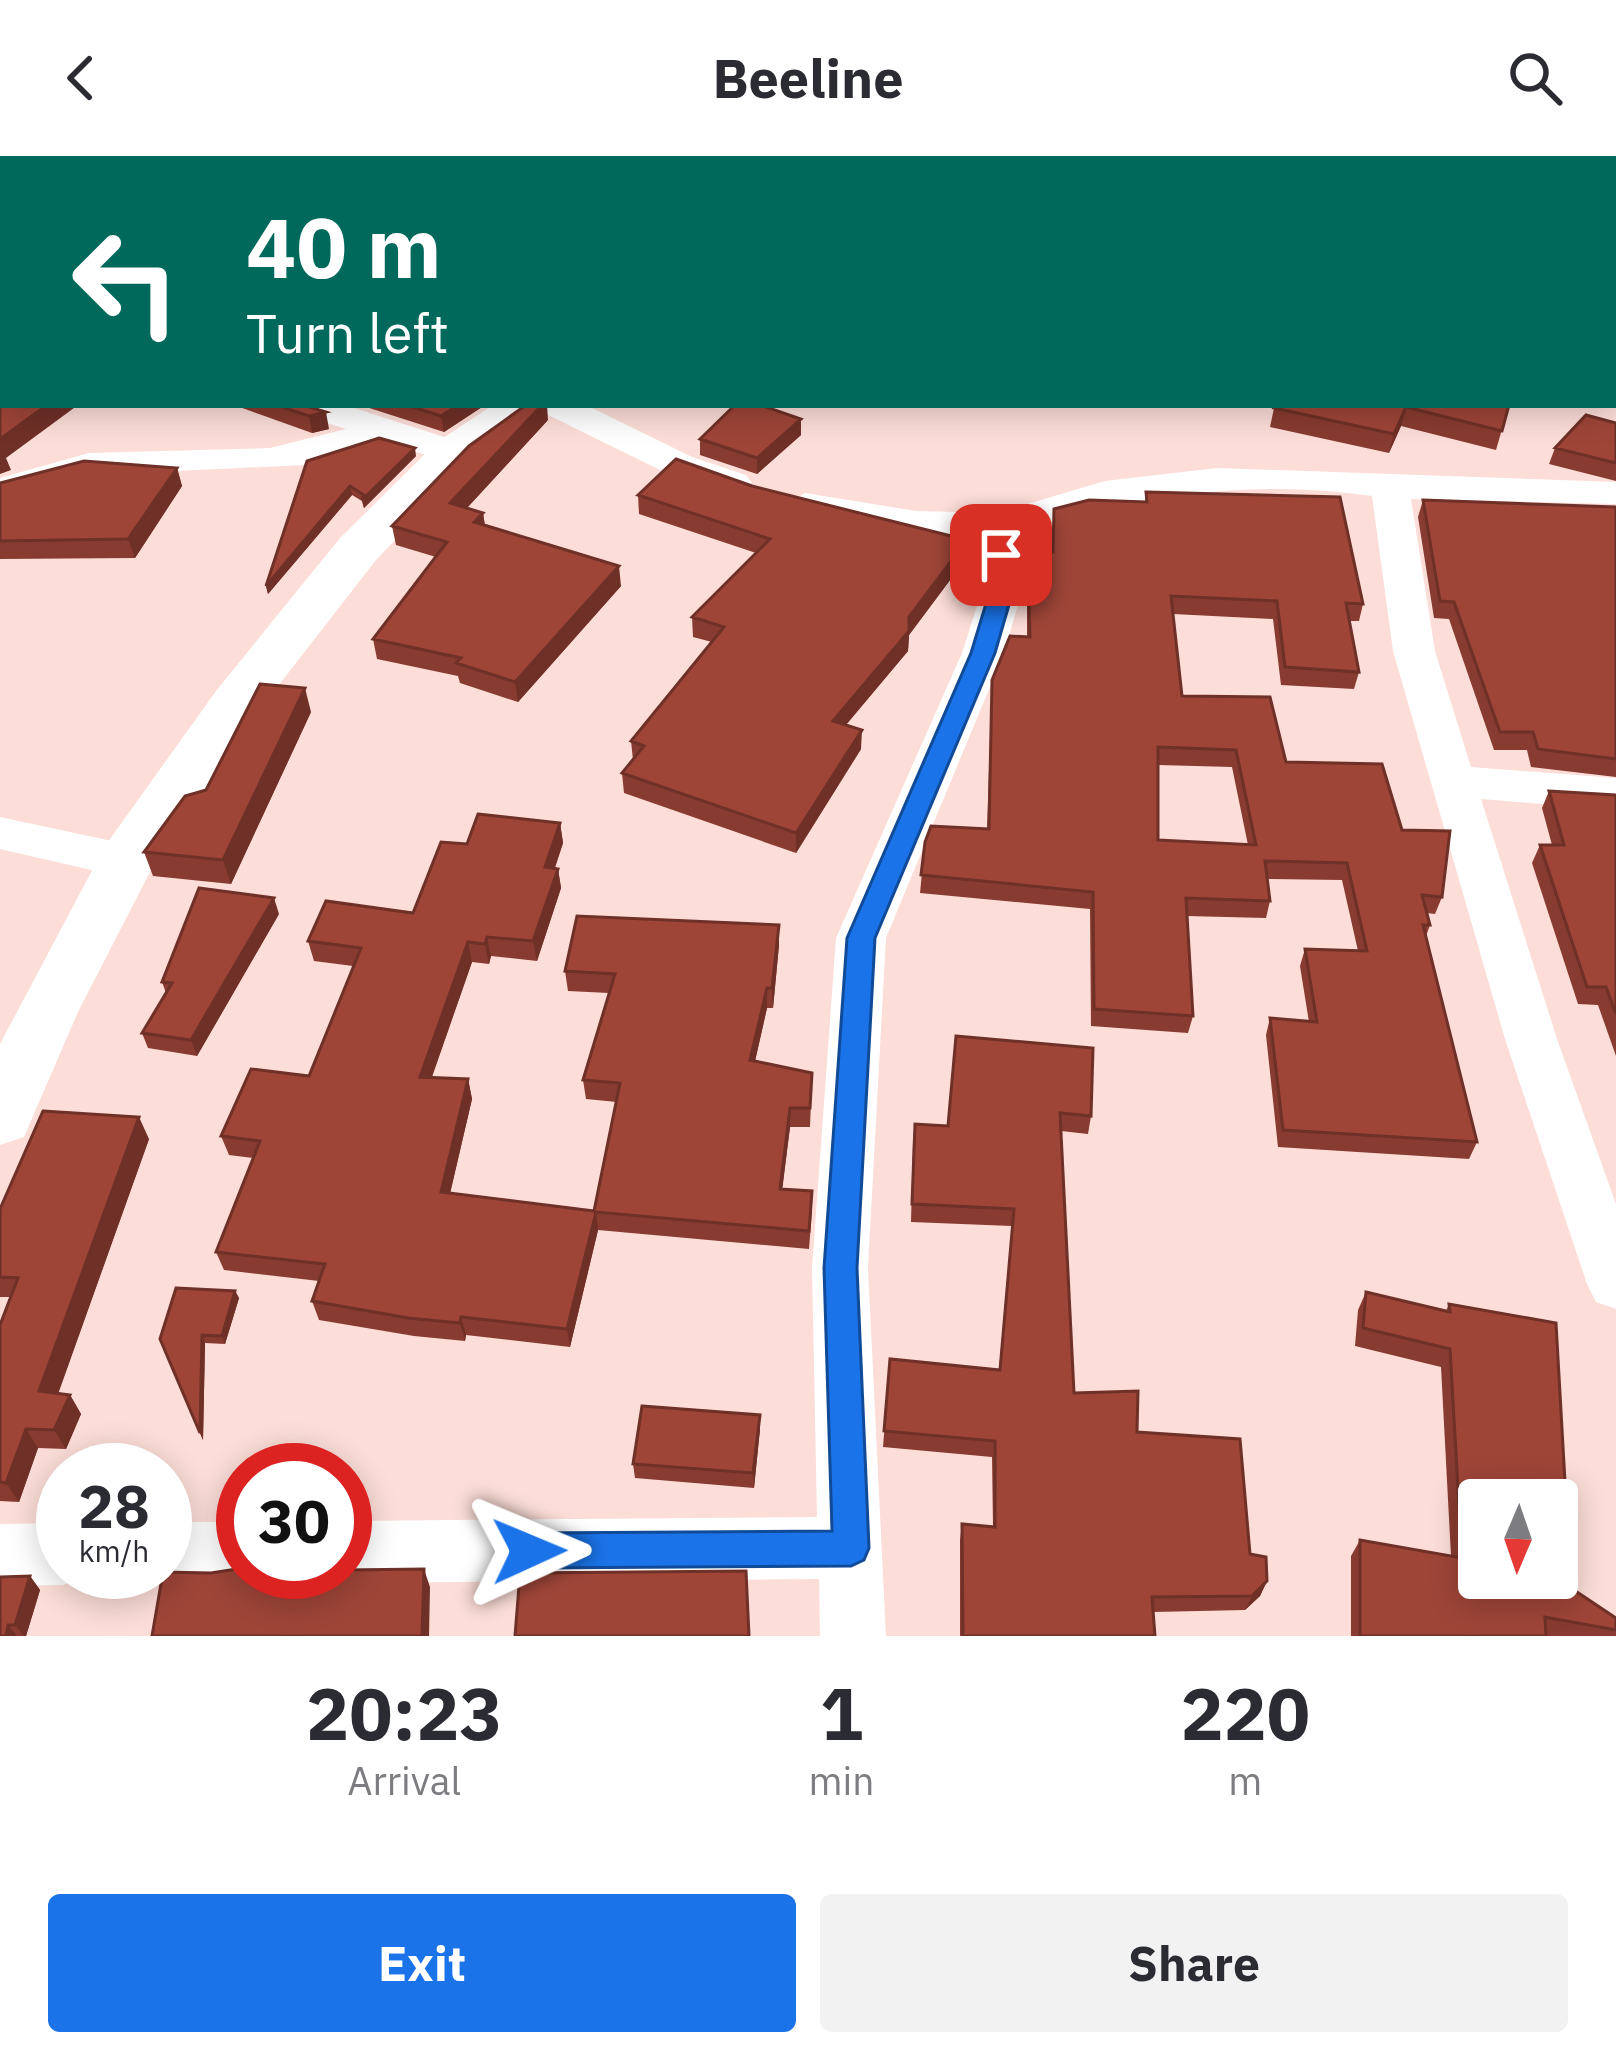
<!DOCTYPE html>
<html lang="en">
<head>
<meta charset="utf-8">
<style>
  :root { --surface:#fff; --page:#f2f2f3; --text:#2b2b33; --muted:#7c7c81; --accent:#1a73e8 }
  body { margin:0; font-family:"IBM Plex Sans",sans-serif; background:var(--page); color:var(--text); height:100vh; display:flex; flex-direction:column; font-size:45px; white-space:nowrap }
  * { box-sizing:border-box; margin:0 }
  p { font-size:39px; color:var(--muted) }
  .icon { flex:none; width:66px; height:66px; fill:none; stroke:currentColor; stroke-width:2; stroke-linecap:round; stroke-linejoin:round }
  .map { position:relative; height:1480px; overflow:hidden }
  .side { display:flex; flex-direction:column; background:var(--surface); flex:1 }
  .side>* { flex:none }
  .banner { position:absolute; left:0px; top:0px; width:1617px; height:252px; box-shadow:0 6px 30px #0003; background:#00695c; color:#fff; overflow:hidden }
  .needle { width:78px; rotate:182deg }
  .controls { position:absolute; left:1458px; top:1323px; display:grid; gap:24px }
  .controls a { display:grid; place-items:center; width:120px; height:120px; border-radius:12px; background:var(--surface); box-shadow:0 6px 30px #0003; font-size:60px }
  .speed { position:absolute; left:36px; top:1287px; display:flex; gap:24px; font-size:60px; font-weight:700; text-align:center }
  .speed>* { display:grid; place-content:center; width:156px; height:156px; border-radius:50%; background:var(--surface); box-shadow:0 6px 30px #0003; line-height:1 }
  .speed small { font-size:30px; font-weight:400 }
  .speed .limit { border:18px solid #d22; background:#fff; color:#111 }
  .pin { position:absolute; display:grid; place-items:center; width:102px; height:102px; color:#fff; margin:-51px; border-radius:24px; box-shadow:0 6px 18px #0006 }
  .me { position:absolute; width:132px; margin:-66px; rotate:89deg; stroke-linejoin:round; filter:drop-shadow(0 0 9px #0008) }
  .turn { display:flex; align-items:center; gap:42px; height:252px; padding:0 48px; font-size:54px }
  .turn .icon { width:156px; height:156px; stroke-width:2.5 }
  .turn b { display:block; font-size:84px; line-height:102px }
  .eta { display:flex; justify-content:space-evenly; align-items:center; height:204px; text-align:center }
  .eta b { font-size:72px; font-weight:800; line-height:84px }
  .button { display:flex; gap:24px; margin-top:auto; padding:24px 48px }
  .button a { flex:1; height:138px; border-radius:12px; background:var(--accent); color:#fff; font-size:48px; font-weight:800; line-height:138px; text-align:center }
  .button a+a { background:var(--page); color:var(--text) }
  header { display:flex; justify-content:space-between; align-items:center; height:156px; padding:0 48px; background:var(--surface); font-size:54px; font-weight:800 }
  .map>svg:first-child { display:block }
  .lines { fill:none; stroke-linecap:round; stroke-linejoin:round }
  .minor { fill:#fff; fill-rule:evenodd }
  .tertiary { fill:#fff; fill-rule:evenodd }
  .wall { fill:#883b30; fill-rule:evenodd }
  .shaded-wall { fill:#6f3027 }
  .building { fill:#9e4538; stroke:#6f3027; stroke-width:3; fill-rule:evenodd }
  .route { fill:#1a73e8; stroke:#114b97; stroke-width:3 }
</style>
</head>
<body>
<header><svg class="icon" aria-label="back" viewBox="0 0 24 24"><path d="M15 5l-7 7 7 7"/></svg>Beeline<svg class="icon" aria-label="search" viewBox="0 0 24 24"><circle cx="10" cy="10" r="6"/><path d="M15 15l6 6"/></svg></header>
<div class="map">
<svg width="1616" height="1480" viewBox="0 0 1616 1480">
  <rect width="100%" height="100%" fill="#fcddd7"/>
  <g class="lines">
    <path class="minor" d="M 1202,0 L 1241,0 L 1243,3 L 1204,3 Z
      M 0,117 L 3,118 L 3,139 L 0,138 Z
      M 1614,125 L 1616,125 L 1616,146 L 1614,146 Z
      M 0,168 L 3,168 L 0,190 Z
      M 290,249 L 345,249 L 466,288 L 472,296 L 453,307 L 381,285 L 306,309 L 89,319 L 0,344 L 0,322 L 89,297 L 270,292 L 346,273 L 295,257 Z
      M 539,249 L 586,249 L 692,301 L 746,319 L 752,327 L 733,338 L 666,317 L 544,257 Z
      M 1217,312 L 1616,326 L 1616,348 L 1411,343 L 1435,495 L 1471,611 L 1616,622 L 1616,654 L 1481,643 L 1557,883 L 1616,1048 L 1616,1153 L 1596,1146 L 1587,1128 L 1505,883 L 1393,495 L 1372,340 C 1252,322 1133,340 1018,375 L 1024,428 L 1004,497 L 886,782 L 868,1112 L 886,1480 L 820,1480 L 819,1423 L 345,1427 L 322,1418 L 345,1416 L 345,1365 L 817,1361 L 812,1112 L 836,782 L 962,497 L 984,428 L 979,380 C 945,379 804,375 786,349 L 805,337 L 916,355 L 996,357 L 1105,325 Z
      M 0,661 L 126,688 L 143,693 L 150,705 L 143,717 L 126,722 L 0,693 Z
      M 165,1366 L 243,1366 L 243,1416 L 266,1419 C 229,1434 179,1434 142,1419 L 165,1416 Z
      M 63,1367 L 63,1416 L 87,1416 L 86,1420 L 63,1429 L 0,1430 L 0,1368 Z"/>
    <path class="tertiary" d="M 998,0 L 1042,0 L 996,3 Z
      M 493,249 L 547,249 L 469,306 L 376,404 L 254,561 L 151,714 L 78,856 L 24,981 L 0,989 L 0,888 L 105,690 L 216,535 L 340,382 L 437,286 Z"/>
  </g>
  <path class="wall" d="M 744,0 L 961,0 L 953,3 L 749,3 Z
    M 234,249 L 303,249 L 329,273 L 312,277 Z
    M 360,249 L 485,249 L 444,276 Z
    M 1509,249 L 1496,294 L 1401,270 L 1389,297 L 1270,271 L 1274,252 Z
    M 548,264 L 467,352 L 483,357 L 485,370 L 621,430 L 518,546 L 460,527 L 458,520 L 377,503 L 373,483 L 436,401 L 396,389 L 392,370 Z
    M 1616,267 L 1616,325 L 1549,308 L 1555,292 Z
    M 801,279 L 757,318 L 700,299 L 700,283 Z
    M 416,300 L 364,352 L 362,345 L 352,339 L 268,438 L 266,430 L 307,305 Z
    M 177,312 L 182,330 L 135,402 L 0,403 L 0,327 Z
    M 752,330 L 967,384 L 965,404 L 909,479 L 908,495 L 846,569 L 861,593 L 796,697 L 624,637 L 622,617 L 633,604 L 631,585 L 712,486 L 693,481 L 692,461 L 756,397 L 639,358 L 638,339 Z
    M 1146,336 L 1363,448 L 1359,465 L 1350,465 L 1359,516 L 1354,533 L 1281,529 L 1273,463 L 1173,458 L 1182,540 L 1286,606 L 1402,674 L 1442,741 L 1435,758 L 1427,757 L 1430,769 L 1426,780 L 1477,986 L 1469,1003 L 1278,991 L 1266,879 L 1270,862 L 1309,866 L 1300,810 L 1305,793 L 1358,795 L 1342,724 L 1267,723 L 1270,745 L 1266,762 L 1187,760 L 1193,860 L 1188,877 L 1091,870 L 1090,753 L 920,737 L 925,686 L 987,673 L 992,524 L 1027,481 L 1027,437 L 1028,420 L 1051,396 L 1054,353 L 1145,346 ZM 1158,609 L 1232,611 L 1248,689 L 1158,684 Z
    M 1423,344 L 1616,351 L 1616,621 L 1531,611 L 1527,594 L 1494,594 L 1449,463 L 1434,462 L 1418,361 Z
    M 311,556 L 231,728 L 153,720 L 144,696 L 206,634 Z
    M 1549,635 L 1616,639 L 1616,900 L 1598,849 L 1578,848 L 1532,707 L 1540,689 L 1552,689 L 1542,652 Z
    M 560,667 L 563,687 L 555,712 L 558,713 L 561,732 L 537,805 L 491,800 L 489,808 L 472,806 L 432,921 L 468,923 L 472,943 L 450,1037 L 594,1055 L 617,946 L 586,943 L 583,924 L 609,837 L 568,835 L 565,815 L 779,789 L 773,852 L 767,852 L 755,905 L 812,917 L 810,971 L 790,971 L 782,1033 L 812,1054 L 809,1093 L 598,1074 L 570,1191 L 466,1179 L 465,1185 L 414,1180 L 319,1164 L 312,1145 L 319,1125 L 224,1114 L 216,1096 L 253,1002 L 229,999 L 221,980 L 309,920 L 353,810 L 314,805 L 308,785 L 413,757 L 467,688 Z
    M 279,758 L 197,900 L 148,892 L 142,877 L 166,837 L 162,826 Z
    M 956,880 L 1091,960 L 1088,978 L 1061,975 L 1074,1237 L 1137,1276 L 1250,1398 L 1267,1425 L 1260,1440 L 1245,1454 L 1153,1456 L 1155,1480 L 960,1480 L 960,1384 L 962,1368 L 993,1371 L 992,1301 L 883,1291 L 890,1203 L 999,1214 L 1012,1070 L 911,1066 L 913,986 L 948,970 Z
    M 149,983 L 58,1237 L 70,1239 L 81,1258 L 66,1293 L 38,1292 L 19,1346 L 0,1345 L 0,1169 L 11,1141 L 0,1141 L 0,1053 Z
    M 235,1135 L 239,1142 L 225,1188 L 205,1187 L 203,1284 L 160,1183 Z
    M 1366,1136 L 1446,1155 L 1449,1148 L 1571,1432 L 1616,1462 L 1616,1480 L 1351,1480 L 1351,1400 L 1360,1384 L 1451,1400 L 1441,1211 L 1355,1190 L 1358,1154 Z
    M 760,1273 L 754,1332 L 635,1322 L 633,1308 Z
    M 30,1420 L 40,1434 L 26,1480 L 0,1480 Z"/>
  <path class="shaded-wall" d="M 900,0 L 916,0 L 916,3 L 894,3 Z
    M 933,0 L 961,0 L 953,3 L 933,3 Z
    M 47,249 L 78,249 L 6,302 L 11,314 L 0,318 L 0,283 Z
    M 458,249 L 485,249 L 444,276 L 441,260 Z
    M 542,249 L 547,249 L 548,264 L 453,367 L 450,347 Z
    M 1406,251 L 1401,270 L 1389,297 L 1394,278 Z
    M 326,256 L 329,273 L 312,277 L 309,260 Z
    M 801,263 L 801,279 L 757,318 L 757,302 Z
    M 415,292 L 416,300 L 364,352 L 362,344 Z
    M 177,312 L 182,330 L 135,402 L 128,383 Z
    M 350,330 L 352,339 L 268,438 L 266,430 Z
    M 483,357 L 486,377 L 474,366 Z
    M 967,384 L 965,404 L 909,479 L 908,495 L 833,584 L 833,565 Z
    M 619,410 L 621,430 L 518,546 L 515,526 Z
    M 305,532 L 311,556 L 231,728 L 223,704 Z
    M 862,574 L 861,593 L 796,697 L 796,677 Z
    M 560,667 L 563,687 L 548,731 L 545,711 Z
    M 558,713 L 561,732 L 537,805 L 533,785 Z
    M 274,742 L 279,758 L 197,900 L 191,884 Z
    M 779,769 L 779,789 L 773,852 L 772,832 Z
    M 487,781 L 491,800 L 489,808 L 485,788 Z
    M 468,786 L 472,806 L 425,940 L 420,921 Z
    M 767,832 L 767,852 L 751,923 L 750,904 Z
    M 468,923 L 472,943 L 446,1055 L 441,1036 Z
    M 790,952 L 790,971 L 780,1052 L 780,1033 Z
    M 139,961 L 149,983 L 52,1255 L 39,1235 Z
    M 596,1056 L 598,1074 L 570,1191 L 567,1173 Z
    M 235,1135 L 239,1142 L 225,1188 L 222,1180 Z
    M 461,1161 L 466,1179 L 465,1185 L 460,1167 Z
    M 202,1179 L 205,1187 L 203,1284 L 200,1277 Z
    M 70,1239 L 81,1258 L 66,1293 L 54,1274 Z
    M 760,1259 L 760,1273 L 754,1332 L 753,1317 Z
    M 26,1273 L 38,1292 L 19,1346 L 6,1327 Z
    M 424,1413 L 430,1431 L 429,1480 L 422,1480 Z
    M 30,1420 L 40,1434 L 26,1480 L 24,1480 L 15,1469 Z
    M 1267,1425 L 1260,1440 L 1245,1454 L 1252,1440 Z
    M 8,1469 L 17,1480 L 6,1480 Z"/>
  <path class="building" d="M 50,0 L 190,0 L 190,3 L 50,3 Z
    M 771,0 L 900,0 L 894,3 L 778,3 Z
    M 0,184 L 3,184 L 3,249 L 47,249 L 0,283 Z
    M 276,249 L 303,249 L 326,256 L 309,260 Z
    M 407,249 L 458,249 L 441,260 Z
    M 526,249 L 542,249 L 450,347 L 483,357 L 474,366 L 619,410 L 515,526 L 456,507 L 461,502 L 373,483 L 447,386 L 392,370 L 469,290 Z
    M 735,249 L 760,249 L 801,263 L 757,302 L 700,283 Z
    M 1276,249 L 1509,249 L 1502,275 L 1406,251 L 1394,278 L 1274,252 Z
    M 1586,259 L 1616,267 L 1616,307 L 1555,292 Z
    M 379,282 L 415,292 L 362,344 L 364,339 L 350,330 L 266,430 L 307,305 Z
    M 676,303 L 752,330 L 967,384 L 909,461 L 909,475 L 833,565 L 862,574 L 796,677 L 622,617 L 644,590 L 631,585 L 724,471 L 692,461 L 770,383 L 638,339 Z
    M 84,305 L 177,312 L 128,383 L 0,385 L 0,327 Z
    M 1146,336 L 1340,341 L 1363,448 L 1346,447 L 1359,516 L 1285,511 L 1277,445 L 1171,440 L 1182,540 L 1270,541 L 1286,606 L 1382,608 L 1402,674 L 1450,675 L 1442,741 L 1422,739 L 1430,769 L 1423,769 L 1477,986 L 1283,974 L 1270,862 L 1317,866 L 1305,793 L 1367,795 L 1347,707 L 1265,705 L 1270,745 L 1186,742 L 1193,860 L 1094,853 L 1093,736 L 921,719 L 925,686 L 931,670 L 989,673 L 992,524 L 1010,480 L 1030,481 L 1028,420 L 1038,395 L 1053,396 L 1054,353 L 1089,344 L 1147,346 ZM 1158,591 L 1236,594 L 1256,689 L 1158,684 Z
    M 1423,344 L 1616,351 L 1616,603 L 1538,593 L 1533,576 L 1500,576 L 1454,446 L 1440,445 Z
    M 260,528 L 305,532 L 223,704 L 144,696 L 185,640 L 206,634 Z
    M 1549,635 L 1616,639 L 1616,858 L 1606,831 L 1587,831 L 1540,689 L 1564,689 Z
    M 478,658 L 560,667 L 545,711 L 558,713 L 533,785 L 487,781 L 485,788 L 468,786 L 420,921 L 468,923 L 441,1036 L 594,1055 L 620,927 L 583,924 L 615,818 L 565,815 L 577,760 L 779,769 L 772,832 L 767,832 L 750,904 L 812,917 L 810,952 L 790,952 L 780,1033 L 812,1035 L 809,1075 L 596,1056 L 567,1173 L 461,1161 L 460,1167 L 408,1162 L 312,1145 L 325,1108 L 216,1096 L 260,985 L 221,980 L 251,913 L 309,920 L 361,792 L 308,785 L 326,745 L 413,757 L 441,686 L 467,688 Z
    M 199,732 L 274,742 L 191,884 L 142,877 L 172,827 L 162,826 Z
    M 956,880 L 1093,892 L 1091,960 L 1060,957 L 1074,1237 L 1138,1235 L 1137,1276 L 1240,1283 L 1250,1398 L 1266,1401 L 1267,1425 L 1252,1440 L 1152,1441 L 1155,1480 L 963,1480 L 962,1368 L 995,1371 L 995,1285 L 884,1275 L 890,1203 L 1000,1214 L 1014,1053 L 912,1048 L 915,968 L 948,970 Z
    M 43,955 L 139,961 L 39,1235 L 70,1239 L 54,1274 L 26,1273 L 6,1327 L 0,1326 L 0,1169 L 18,1122 L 0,1121 L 0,1053 Z
    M 176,1132 L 235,1135 L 222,1180 L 202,1179 L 200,1277 L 160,1183 Z
    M 1366,1136 L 1450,1156 L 1449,1148 L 1556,1167 L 1571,1432 L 1616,1462 L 1616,1474 L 1545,1461 L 1546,1480 L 1360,1480 L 1360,1384 L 1462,1402 L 1450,1193 L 1363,1172 ZM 1479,1344 L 1557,1344 L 1557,1422 L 1479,1422 Z
    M 642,1250 L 760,1259 L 753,1317 L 633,1308 Z
    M 243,1412 L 243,1416 L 345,1416 L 345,1414 L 424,1413 L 422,1480 L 152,1480 L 163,1416 L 211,1417 Z
    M 746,1415 L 749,1480 L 515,1480 L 520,1417 Z
    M 30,1420 L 15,1469 L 8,1469 L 6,1480 L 0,1480 L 0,1421 Z"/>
  <path class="route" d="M 1001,392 L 1012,399 L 1015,428 L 995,497 L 875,782 L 857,1112 L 869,1392 L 864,1404 L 851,1410 L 529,1412 L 516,1407 L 511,1395 L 516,1382 L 529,1377 L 832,1375 L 824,1112 L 847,782 L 971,497 L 992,428 L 990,399 Z"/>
</svg>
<div class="controls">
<a><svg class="needle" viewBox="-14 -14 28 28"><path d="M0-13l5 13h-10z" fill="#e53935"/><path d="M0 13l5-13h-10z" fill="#7c7c81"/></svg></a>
</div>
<div class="speed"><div>28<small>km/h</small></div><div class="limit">30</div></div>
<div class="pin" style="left:1001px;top:399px;background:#d93025"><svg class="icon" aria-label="arrive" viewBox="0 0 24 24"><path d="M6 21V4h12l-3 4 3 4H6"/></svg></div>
<svg class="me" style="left:529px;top:1395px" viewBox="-20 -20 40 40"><path d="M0-17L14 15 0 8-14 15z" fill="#1a73e8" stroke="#fff" stroke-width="4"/></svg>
<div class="banner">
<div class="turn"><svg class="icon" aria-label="left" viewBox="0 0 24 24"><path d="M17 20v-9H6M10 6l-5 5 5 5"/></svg><div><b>40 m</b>Turn left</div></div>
</div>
</div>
<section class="side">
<div class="eta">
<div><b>20:23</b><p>Arrival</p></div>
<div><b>1</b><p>min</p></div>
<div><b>220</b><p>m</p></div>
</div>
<div class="button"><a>Exit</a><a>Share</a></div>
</section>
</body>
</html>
